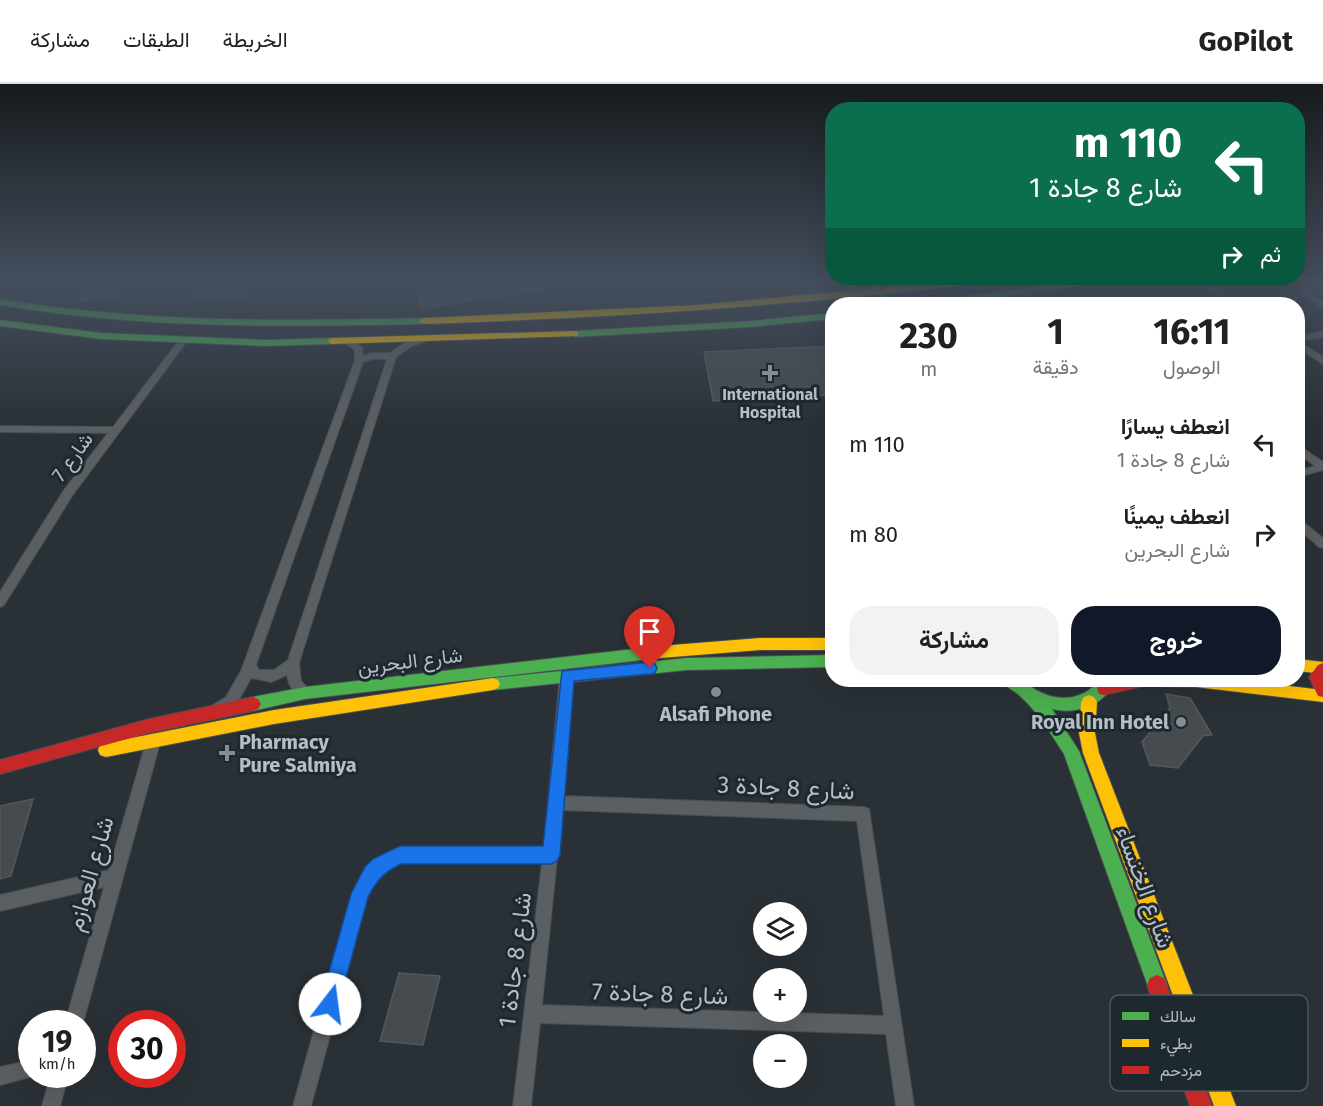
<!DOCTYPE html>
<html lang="ar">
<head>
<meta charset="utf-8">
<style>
  :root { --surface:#fff; --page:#f2f2f2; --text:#202124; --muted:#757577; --line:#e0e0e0; --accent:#111827 }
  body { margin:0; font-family:"Fira Sans",Vazirmatn,sans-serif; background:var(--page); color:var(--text); direction:rtl; height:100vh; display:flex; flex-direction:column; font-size:22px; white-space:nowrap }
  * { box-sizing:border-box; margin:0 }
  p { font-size:20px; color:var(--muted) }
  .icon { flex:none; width:33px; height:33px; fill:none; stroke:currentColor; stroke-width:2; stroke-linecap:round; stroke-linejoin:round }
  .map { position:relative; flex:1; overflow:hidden; direction:ltr }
  .sheet { position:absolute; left:825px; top:213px; width:480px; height:390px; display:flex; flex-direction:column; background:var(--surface); border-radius:24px; box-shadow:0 6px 24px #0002; direction:rtl }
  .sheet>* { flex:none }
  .hud { position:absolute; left:825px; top:18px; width:480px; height:183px; border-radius:24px; box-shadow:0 6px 24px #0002; direction:rtl; background:#0b6e4f; color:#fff; overflow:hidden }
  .buttons { position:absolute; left:753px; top:818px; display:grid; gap:12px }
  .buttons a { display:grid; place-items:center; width:54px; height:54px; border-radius:50%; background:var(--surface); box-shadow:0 6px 24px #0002; font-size:30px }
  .speed { position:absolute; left:18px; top:926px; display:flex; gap:12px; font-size:30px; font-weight:700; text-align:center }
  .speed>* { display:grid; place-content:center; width:78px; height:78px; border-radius:50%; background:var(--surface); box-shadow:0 6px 24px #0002; line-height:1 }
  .speed small { font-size:15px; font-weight:400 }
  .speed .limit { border:9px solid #d22; background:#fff; color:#111 }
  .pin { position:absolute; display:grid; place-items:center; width:51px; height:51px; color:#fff; margin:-62px -26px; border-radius:50% 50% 50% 0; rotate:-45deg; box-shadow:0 0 6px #0007 }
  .pin .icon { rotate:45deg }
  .me { position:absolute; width:66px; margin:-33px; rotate:15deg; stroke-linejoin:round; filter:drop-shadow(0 0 4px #0008) }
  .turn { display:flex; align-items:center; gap:21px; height:126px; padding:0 24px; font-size:27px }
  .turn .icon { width:78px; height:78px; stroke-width:2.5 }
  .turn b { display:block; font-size:42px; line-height:51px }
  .then { display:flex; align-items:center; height:57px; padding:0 24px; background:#0003; gap:12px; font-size:22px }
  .eta { display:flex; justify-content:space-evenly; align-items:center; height:102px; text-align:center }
  .eta b { font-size:36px; font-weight:700; line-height:42px }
  .button { display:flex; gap:12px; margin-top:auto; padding:12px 24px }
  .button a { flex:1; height:69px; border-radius:24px; background:var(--accent); color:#fff; font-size:24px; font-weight:700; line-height:69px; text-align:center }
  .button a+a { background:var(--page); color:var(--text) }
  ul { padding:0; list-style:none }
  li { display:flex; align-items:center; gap:18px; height:90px; padding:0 24px }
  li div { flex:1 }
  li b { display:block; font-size:22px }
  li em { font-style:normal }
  header { display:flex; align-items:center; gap:36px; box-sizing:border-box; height:84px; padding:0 30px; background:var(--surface); border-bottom:2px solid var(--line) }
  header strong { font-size:28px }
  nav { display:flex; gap:33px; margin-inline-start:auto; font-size:21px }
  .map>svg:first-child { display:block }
  .building { fill:#454b4f; stroke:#52585d; stroke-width:1.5 }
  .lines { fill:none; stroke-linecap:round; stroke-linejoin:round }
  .street-casing { stroke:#484d50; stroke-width:2 }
  .fast-casing { stroke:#484d50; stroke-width:2 }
  .slow-casing { stroke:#484d50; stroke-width:2 }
  .jam-casing { stroke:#484d50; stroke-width:2 }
  .street { fill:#5a5f63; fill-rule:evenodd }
  .fast { fill:#4caf50; fill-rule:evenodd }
  .slow { fill:#ffc107; fill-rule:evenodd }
  .jam { fill:#c62828; fill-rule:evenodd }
  .route { fill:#1a73e8; stroke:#114b97; stroke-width:1.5 }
  .poi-dot { fill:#848d94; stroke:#1e282f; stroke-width:2 }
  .labels { text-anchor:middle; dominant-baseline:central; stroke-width:6; stroke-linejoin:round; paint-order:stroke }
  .far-poi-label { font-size:16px; font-weight:bold; fill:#b5bec6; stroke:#1e282f }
  .street-label { font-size:20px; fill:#b5bec6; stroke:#1e282f }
  .poi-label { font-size:20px; font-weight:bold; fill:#b5bec6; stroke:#1e282f }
  .near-street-label { font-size:24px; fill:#b5bec6; stroke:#1e282f }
  .key { fill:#1e282f; stroke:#4b555c; stroke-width:1.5 }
  .key-label { font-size:16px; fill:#b5bec6 }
</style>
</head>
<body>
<header>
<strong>GoPilot</strong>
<nav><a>الخريطة</a><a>الطبقات</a><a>مشاركة</a></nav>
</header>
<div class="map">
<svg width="1323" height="1022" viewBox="0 0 1323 1022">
  <rect width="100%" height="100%" fill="#2a3136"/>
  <path class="building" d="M 106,198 L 121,198 L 119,211 L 81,217 L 85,202 Z
    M 205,198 L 255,198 L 243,215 L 192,213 Z
    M 414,198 L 545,198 L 545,204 L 421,225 Z
    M 832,262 L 832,311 L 713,317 L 704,268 Z
    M 1166,610 L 1190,614 L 1212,651 L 1203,652 L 1178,684 L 1150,681 L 1142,658 L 1170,624 Z
    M 33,715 L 11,792 L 0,795 L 0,722 Z
    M 399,889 L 440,892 L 423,961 L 380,957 Z"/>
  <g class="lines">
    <g class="street-casing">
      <path id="street" d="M 1196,198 L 1206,198 L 1241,220 L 1232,220 Z
        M 1323,199 L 1323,203 L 1307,208 L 1323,218 L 1323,224 L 1298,208 L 1303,202 Z
        M 1023,206 L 1029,206 L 1044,220 L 1036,220 L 1023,210 Z
        M 1323,247 L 1323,253 L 1298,257 L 1323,273 L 1323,280 L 1298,264 L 1298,253 Z
        M 424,252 L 428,255 L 427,257 L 412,262 L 396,273 L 299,579 L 301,597 L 312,609 L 310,613 L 305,615 C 294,611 289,603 287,591 L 271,598 L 251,594 L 236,621 L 218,631 L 213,629 L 211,625 L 213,621 L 226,613 L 241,587 L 355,276 L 355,266 L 342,257 L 349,255 L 362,263 L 363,272 L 372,269 L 390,269 L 406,258 ZM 373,275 L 387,275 L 288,576 L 274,586 L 259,586 L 256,581 L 363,278 Z
        M 183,254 L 187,257 L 72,412 L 4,521 L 0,523 L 0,508 L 64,406 L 108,349 L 0,348 L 0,342 L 113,343 L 180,255 Z
        M 1298,361 L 1323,378 L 1323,386 L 1298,393 L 1298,387 L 1315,382 L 1298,369 Z
        M 1298,434 L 1323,454 L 1323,464 L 1319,463 L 1298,444 Z
        M 567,585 L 572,587 L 574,591 L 564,712 L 864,723 L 869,725 L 914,1022 L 896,1022 L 886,950 L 540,939 L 531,1022 L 513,1022 L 542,779 L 400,779 L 381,791 L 368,811 L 311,1022 L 293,1022 L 352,810 C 362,786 376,773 400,763 L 544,763 L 560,591 L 562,587 ZM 562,726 L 857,737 L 884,932 L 542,921 Z
        M 154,649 L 159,651 L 161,655 L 83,939 L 65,939 L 104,803 L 0,827 L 0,811 L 109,786 L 147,655 L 149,651 Z
        M 32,976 L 32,990 L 39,990 L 38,991 L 0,1001 L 0,983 Z
        M 51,990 L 69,990 L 60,1022 L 42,1022 Z"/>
    </g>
    <g class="fast-casing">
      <path id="fast" d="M 846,198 L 855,198 L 871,220 L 863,220 Z
        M 867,198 L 876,198 L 892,220 L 884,220 Z
        M 1068,198 L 1093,198 L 1089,201 L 949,220 L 928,220 L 933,217 Z
        M 0,215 C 141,239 281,237 424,234 L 429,237 L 424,240 C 281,243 142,245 0,221 Z
        M 832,229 L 832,235 L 750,243 L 575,253 L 570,250 L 575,247 L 750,237 Z
        M 0,236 L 101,249 L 265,256 L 332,254 L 337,257 L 332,260 L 265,262 L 101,255 L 0,242 Z
        M 660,562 L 665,564 L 667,568 L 665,572 L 660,574 L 305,615 L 253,627 L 248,625 L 245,620 L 248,615 L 253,613 L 305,603 Z
        M 832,571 L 832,583 L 687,586 L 493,606 L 488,604 L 486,600 L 488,596 L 493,594 L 687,574 Z
        M 1002,596 C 1006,595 1015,594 1020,596 C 1026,598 1031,603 1036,606 C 1060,619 1083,616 1100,596 L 1115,596 C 1106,621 1077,631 1052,625 L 1079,667 L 1167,901 L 1164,908 L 1157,911 L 1150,908 L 1064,670 C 1051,650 1038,628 1020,612 C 1014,606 1006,604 1002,596 Z"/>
    </g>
    <g class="slow-casing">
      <path id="slow" d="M 942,198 L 970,198 L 966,201 C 786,222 605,234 424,240 L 419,237 L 424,234 L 696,221 Z
        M 575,247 L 578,248 L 578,252 L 332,260 L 327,257 L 332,254 Z
        M 760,554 L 832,554 L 832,566 L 760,566 L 660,574 L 655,572 L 653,568 L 655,564 L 660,562 Z
        M 1298,575 L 1323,578 L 1323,590 L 1298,587 Z
        M 493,594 L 498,596 L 500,600 L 498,604 L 493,606 L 274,640 L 106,673 L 100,671 L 98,666 L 100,661 L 106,659 L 274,626 Z
        M 1147,596 L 1237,596 L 1323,606 L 1323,618 L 1196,603 L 1154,602 L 1149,600 Z
        M 1089,611 L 1094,613 L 1097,618 L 1095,649 L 1099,669 L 1236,1022 L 1214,1022 L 1083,669 L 1079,649 L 1081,618 L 1084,613 Z"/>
    </g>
    <g class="jam-casing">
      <path id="jam" d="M 1323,579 L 1323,613 L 1318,612 L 1309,593 L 1318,581 Z
        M 1118,596 L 1151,596 L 1149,600 L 1144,602 L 1104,611 L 1099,610 L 1097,605 L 1099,600 Z
        M 253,613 L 258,615 L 261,620 L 258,625 L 253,627 L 149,649 L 0,690 L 0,676 L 149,635 Z
        M 1157,891 L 1164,894 L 1212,1022 L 1190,1022 L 1147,901 L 1150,894 Z"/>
    </g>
    <use href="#street" class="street"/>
    <use href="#fast" class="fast"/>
    <use href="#slow" class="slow"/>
    <use href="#jam" class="jam"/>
  </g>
  <linearGradient id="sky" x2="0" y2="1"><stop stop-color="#171b1e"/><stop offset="0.58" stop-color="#444e5d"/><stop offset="1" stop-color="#444e5d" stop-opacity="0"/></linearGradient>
  <rect width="1323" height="341" fill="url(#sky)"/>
  <path class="route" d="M 650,578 L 655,580 L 657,584 L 655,589 L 650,590 L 574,597 L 560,771 L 557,777 L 551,780 L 401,780 C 384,788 377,796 368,813 L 337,927 L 330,930 L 323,927 L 320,920 L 351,810 L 365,783 L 373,775 L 400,762 L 543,762 L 562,587 Z"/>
  <g class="poi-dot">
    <path d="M767 280h6v6h6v6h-6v6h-6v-6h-6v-6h6z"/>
    <circle cx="716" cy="608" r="6"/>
    <circle cx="1181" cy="638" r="6"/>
    <path d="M224 660h6v6h6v6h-6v6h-6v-6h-6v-6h6z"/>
  </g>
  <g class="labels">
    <g class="far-poi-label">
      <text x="770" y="310">International<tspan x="770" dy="18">Hospital</tspan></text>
    </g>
    <g class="street-label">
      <text transform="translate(72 373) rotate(-54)">شارع 7</text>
      <text transform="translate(410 577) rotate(-7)">شارع البحرين</text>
    </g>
    <g class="poi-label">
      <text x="716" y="630">Alsafi Phone</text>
      <text x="1169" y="638" text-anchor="end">Royal Inn Hotel</text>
      <text x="239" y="658" text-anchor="start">Pharmacy<tspan x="239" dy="23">Pure Salmiya</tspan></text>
    </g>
    <g class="near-street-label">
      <text transform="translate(786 704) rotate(3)">شارع 8 جادة 3</text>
      <text transform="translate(90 790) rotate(-74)">شارع العوازم</text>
      <text transform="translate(1145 803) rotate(70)">شارع الخنساء</text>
      <text transform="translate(515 876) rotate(-83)">شارع 8 جادة 1</text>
      <text transform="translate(660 910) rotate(2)">شارع 8 جادة 7</text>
    </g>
  </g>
  <rect x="1110" y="911" width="198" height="96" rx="9" class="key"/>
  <rect x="1122" y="928" width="27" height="8" fill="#4caf50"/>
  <rect x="1122" y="955" width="27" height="8" fill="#ffc107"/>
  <rect x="1122" y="982" width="27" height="8" fill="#c62828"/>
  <g class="key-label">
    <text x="1160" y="938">سالك</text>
    <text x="1160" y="965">بطيء</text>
    <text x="1160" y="992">مزدحم</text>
  </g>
</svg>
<div class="buttons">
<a><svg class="icon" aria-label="layers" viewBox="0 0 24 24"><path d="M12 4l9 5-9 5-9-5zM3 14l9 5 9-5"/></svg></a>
<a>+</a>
<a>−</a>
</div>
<div class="speed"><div>19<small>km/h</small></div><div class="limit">30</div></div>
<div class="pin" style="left:650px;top:584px;background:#d93025"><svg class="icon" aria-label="arrive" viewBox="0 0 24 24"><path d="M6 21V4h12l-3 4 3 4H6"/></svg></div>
<svg class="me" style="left:330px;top:920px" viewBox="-20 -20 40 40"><circle r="19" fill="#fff"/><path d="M0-13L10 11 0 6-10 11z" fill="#1a73e8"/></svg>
<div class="hud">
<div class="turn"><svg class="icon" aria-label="left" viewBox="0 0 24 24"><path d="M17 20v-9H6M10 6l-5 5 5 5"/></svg><div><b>110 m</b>شارع 8 جادة 1</div></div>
<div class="then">ثم<svg class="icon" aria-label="right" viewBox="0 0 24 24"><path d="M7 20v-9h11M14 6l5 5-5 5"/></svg></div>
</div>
<section class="sheet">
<div class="eta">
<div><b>16:11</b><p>الوصول</p></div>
<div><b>1</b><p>دقيقة</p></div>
<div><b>230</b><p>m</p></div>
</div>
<ul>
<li><svg class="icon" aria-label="left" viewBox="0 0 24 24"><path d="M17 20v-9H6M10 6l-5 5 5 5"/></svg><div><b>انعطف يسارًا</b><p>شارع 8 جادة 1</p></div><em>110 m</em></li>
<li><svg class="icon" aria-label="right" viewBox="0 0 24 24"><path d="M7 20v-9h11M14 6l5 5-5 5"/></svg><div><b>انعطف يمينًا</b><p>شارع البحرين</p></div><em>80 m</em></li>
</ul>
<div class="button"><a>خروج</a><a>مشاركة</a></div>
</section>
</div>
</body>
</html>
